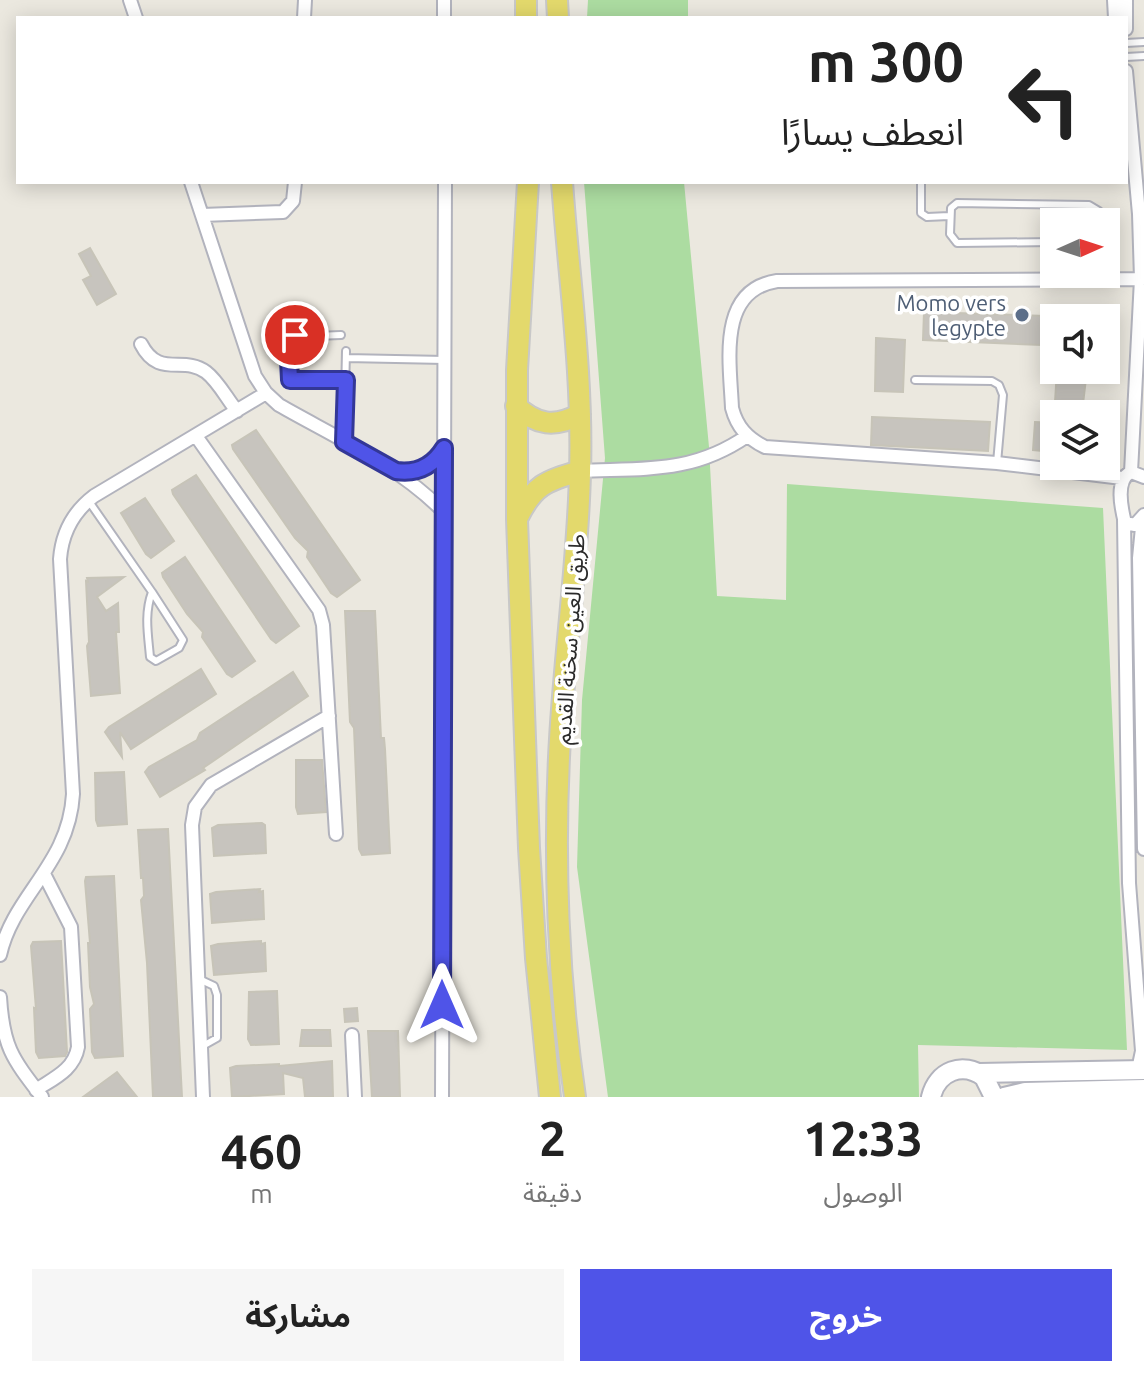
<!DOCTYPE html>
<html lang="ar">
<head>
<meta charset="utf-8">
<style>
  :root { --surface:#fff; --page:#f6f6f6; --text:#222; --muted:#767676; --accent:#4f54e8 }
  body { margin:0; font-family:Ubuntu,"Noto Sans Arabic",sans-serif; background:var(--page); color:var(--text); direction:rtl; height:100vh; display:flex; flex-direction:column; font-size:30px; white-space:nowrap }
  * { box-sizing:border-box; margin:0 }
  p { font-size:26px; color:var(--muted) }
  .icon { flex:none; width:44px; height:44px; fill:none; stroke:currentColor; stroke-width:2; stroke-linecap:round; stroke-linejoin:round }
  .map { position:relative; height:1097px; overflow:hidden; direction:ltr }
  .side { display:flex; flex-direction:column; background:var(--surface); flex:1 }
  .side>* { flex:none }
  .banner { position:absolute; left:16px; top:16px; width:1112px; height:168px; border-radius:0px; box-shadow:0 4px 20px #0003; direction:rtl; background:#fff; color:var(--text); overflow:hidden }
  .needle { width:52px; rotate:87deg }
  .tools { position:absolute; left:1040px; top:208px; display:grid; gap:16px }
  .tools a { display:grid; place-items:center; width:80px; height:80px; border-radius:0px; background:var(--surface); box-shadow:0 4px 20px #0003; font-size:40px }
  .pin { position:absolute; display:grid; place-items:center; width:68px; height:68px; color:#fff; margin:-34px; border:4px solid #fff; border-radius:50%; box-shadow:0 2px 8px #0007 }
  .me { position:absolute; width:88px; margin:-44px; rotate:0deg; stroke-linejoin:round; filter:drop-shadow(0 0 6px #0008) }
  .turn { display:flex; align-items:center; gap:28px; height:168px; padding:0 32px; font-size:36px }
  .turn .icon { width:104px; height:104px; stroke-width:2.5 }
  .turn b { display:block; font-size:56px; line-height:68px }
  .eta { display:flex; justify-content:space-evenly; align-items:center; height:136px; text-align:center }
  .eta b { font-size:48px; font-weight:700; line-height:56px }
  .cta { display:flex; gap:16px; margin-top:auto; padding:16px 32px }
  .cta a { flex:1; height:92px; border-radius:0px; background:var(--accent); color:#fff; font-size:32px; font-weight:700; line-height:92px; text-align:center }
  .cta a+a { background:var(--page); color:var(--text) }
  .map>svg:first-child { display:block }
  .green { fill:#acdca1 }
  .building { fill:#c7c4be; stroke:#c7c4b8; stroke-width:2 }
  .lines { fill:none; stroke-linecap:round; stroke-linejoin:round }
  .lane-casing { stroke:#b2b3bd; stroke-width:10 }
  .street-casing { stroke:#b2b3bd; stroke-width:16 }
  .secondary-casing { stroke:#b2b3bd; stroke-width:22 }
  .primary-casing { stroke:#c8c8c8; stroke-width:24 }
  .lane { stroke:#fff; stroke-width:6 }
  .street { stroke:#fff; stroke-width:12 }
  .secondary { stroke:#fff; stroke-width:18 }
  .primary { stroke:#e3d96c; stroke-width:20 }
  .route-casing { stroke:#333797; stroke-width:20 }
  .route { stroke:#4f54e8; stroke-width:14 }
  .service-dot { fill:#5c6f8a; stroke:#fff; stroke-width:3 }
  .labels { text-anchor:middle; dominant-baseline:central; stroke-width:7; stroke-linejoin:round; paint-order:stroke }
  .service-label { font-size:22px; fill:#4e5e75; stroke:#fff; text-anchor:end }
  .street-label { font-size:22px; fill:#2b2b2b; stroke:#fff }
</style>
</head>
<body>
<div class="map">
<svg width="1144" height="1097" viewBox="0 0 1144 1097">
  <rect width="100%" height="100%" fill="#ebe8df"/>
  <path class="green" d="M 588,0 L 688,0 L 688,18 L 587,18 Z
    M 584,182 L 684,182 L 709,447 L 717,596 L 786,600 L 787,484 L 1103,508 L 1127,1050 L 918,1045 L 919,1097 L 608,1097 L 577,867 L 582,700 L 605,458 Z"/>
  <path class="building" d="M 90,248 L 116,294 L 97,305 L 83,280 L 91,276 L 79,254 Z
    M 924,312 L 1045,316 L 1042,345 L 923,340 Z
    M 876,338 L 905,340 L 903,392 L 875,391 Z
    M 1057,370 L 1087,370 L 1083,404 L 1055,402 Z
    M 872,417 L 990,422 L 988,451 L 871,445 Z
    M 1035,422 L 1054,423 L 1054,452 L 1033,450 Z
    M 256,430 L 360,580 L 337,597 L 331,593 L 307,557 L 308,551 L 295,538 L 233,449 L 232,445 Z
    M 196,475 L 299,626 L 276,643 L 271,639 L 173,494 L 172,490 Z
    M 145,498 L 174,541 L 151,558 L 146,554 L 121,513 Z
    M 185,557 L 255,661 L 232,677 L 227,674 L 202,637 L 203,632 L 187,614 L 163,577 L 162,573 Z
    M 124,577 L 97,597 L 106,611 L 118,603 L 119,632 L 116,632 L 120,693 L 91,696 L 87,646 L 89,642 L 86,581 L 88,582 L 87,578 Z
    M 345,611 L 375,611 L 381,738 L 384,738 L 385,749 L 390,853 L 362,855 L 359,849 L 354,728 L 350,722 Z
    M 201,669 L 216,694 L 131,749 L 120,732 L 122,757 L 105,732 L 109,727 Z
    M 293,672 L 308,696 L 203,768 L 205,770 L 160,797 L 145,772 L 149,767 L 197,740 L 200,733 Z
    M 296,760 L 322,760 L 326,812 L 298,814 L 296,807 Z
    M 124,772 L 127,824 L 98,826 L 96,820 L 95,773 Z
    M 262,823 L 265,825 L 266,853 L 214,856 L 212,828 L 218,825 Z
    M 168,829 L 182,1097 L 153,1097 L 147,963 L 141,900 L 144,896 L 143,878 L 141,878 L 138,830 Z
    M 114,876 L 123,1056 L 95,1058 L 92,1052 L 90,1009 L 94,1004 L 90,987 L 88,943 L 90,943 L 85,881 L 86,877 Z
    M 260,889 L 259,892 L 263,891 L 264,919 L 212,923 L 210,894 L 216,892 Z
    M 61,941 L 67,1052 L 65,1056 L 39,1058 L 36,1052 L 34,1008 L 36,1009 L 31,946 L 33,942 Z
    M 261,941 L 261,944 L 265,943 L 266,971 L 214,975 L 211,946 L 218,944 Z
    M 277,991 L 279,1044 L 251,1045 L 248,1039 L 249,992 Z
    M 357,1008 L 358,1021 L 345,1022 L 344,1009 Z
    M 302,1030 L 330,1030 L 331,1046 L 300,1046 Z
    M 368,1031 L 398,1031 L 400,1097 L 372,1097 Z
    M 332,1061 L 333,1097 L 305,1097 L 303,1078 L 283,1073 L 284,1094 L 232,1097 L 230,1068 L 236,1066 L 279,1064 L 279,1066 Z
    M 117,1072 L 137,1097 L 83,1097 Z"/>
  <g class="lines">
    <g class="lane-casing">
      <path id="lane" d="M 1126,43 L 1144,42
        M 1126,57 L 1144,56
        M 921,182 L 921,213 L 927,217 L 949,216
        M 1054,242 L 957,243 L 950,234 L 951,208 L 957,203 L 1089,205 L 1099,211 L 1100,222
        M 341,335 L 290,337 L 288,376 L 292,381 L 346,380
        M 346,358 L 445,360
        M 915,380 L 992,381 L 999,385 L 1003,395 L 997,463
        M 344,440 L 346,351
        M 88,500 L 152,592
        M 152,592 L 183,640 L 179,648 L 156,661 L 150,657 C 148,634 144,614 152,592 Z
        M 199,979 L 214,986 L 217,995 L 217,1038 L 201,1047"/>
    </g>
    <g class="street-casing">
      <path id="street" d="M 130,0 L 136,18
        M 444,0 L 444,18
        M 1114,0 L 1115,18
        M 1126,0 L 1126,29
        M 304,18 L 305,0
        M 1126,71 L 1139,214 L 1141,279 L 1131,472
        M 191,182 L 255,376 L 266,393 L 279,405 C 335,437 398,465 444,512
        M 202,215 L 283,212 L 293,201 L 295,182
        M 141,344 C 159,379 183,355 206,372 C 218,381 227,399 237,411
        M 196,436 L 319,610 L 323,625 L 336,834
        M 396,471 C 417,474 433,466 444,448
        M 580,471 C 644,468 692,474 747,436
        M 1144,477 L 1131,472 C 1115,480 1121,507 1125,523 L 1135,525 L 1144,515
        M 1122,478 L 997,463 L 765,447 C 747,438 737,427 732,408 C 730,362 717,290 777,281 L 1141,279
        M 1143,517 L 1139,558 L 1144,849
        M 1124,519 L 1129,883 L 1142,1051 L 1138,1070
        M 0,955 C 13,895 69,865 73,794 L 60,559 C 62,533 73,512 94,496 L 266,393
        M 0,997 C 3,1047 12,1058 42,1097
        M 352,1035 L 355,1097
        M 36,1090 C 54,1078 74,1070 78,1047 L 71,927 L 44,874
        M 203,1097 L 192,825 L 195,807 L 211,785 L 329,716
        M 442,1097 L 445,182"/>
    </g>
    <g class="secondary-casing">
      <path id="secondary" d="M 979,1073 L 1144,1070
        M 931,1097 C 937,1071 963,1061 984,1077 L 994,1097
        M 1004,1097 L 1025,1092 L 1144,1089"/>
    </g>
    <g class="primary-casing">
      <path id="primary" d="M 526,0 L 526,18
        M 557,0 L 558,18
        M 528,182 L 517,370 L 517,519 L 529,848 L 536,958 L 550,1097
        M 562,182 C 569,279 583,375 580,473 C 578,562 565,650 560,739 C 553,856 558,982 575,1097
        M 516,406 C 536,425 555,428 580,414
        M 517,519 C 533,485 546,481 580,471"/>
    </g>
    <use href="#lane" class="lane"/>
    <use href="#street" class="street"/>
    <use href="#secondary" class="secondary"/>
    <use href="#primary" class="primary"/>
  </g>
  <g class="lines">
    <g class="route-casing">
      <path id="route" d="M 295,335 L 288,339 L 290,380 L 346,380 L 344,442 L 396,471 C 417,474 433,466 444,448 L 442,1005"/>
    </g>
    <use href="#route" class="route"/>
  </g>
  <circle class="service-dot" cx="1022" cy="315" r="8"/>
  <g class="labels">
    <g class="service-label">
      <text x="1006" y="302">Momo vers<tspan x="1006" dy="25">legypte</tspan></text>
    </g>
    <g class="street-label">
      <text transform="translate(569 639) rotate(-86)">طريق العين سخنة القديم</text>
    </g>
  </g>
</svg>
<div class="tools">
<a><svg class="needle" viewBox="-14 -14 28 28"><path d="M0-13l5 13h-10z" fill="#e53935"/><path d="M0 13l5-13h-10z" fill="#767676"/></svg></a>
<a><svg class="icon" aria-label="sound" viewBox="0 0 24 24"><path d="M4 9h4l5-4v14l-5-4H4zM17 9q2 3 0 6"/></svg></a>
<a><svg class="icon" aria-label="layers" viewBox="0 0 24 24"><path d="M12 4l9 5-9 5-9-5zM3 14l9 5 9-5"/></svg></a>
</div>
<div class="pin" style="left:295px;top:335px;background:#d93025"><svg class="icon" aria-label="arrive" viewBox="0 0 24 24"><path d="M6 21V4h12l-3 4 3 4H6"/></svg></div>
<svg class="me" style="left:442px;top:1005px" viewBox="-20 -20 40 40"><path d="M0-17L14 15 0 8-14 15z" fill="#4f54e8" stroke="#fff" stroke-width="4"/></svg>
<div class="banner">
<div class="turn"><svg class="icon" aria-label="left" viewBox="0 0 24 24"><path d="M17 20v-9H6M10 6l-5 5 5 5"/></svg><div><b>300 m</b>انعطف يسارًا</div></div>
</div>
</div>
<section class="side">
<div class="eta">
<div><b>12:33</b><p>الوصول</p></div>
<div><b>2</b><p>دقيقة</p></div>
<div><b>460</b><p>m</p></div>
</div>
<div class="cta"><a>خروج</a><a>مشاركة</a></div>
</section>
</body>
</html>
